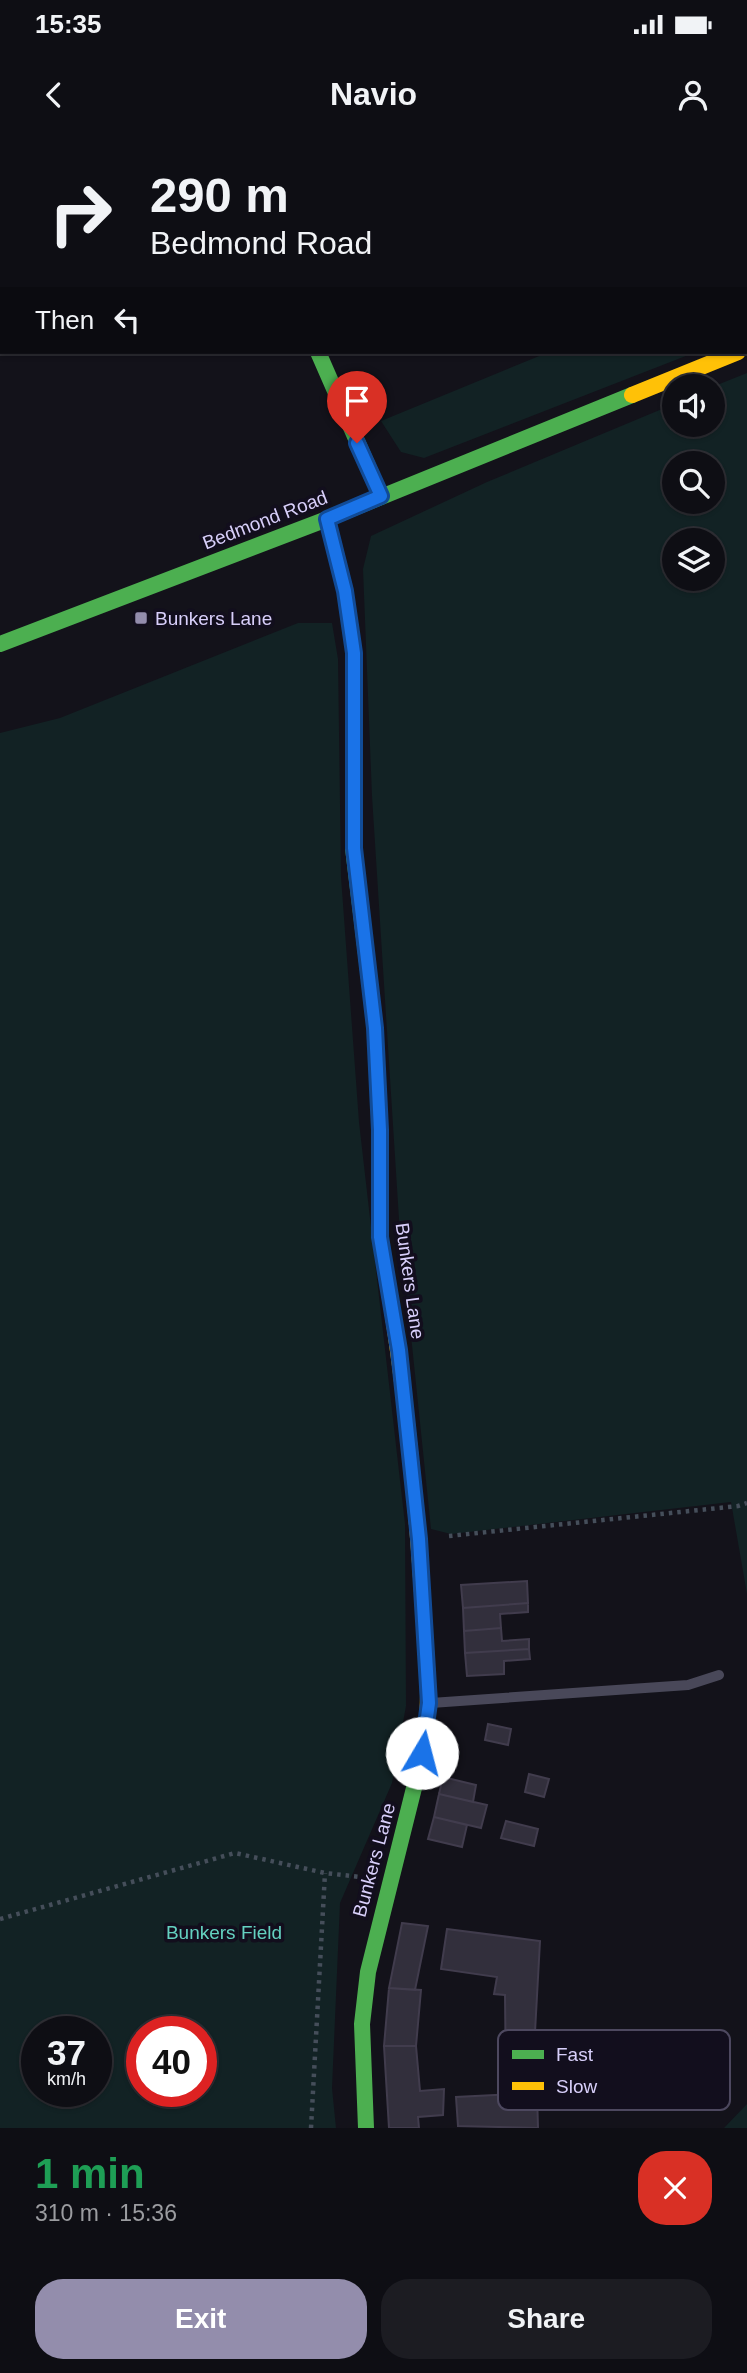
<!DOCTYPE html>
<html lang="en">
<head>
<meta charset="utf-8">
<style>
  :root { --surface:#0e0e14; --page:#1c1c22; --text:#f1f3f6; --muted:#9b9ca0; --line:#2e2e34; --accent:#938dac }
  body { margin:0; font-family:Helvetica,sans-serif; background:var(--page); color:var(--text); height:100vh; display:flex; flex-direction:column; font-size:26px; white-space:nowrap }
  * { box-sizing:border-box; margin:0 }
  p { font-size:23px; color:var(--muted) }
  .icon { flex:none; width:38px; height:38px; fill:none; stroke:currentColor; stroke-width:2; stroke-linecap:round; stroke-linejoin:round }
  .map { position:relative; height:1988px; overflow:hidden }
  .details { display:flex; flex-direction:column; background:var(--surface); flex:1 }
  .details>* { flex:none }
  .top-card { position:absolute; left:0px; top:0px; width:747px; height:214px; box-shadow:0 2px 5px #0004,0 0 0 2px var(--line); background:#0e0e14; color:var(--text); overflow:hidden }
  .tools { position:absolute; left:662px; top:234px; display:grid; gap:14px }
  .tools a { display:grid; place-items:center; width:63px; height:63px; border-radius:50%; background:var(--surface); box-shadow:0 2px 5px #0004,0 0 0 2px var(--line); font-size:35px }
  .speed { position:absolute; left:21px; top:1876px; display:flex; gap:14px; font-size:35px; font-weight:700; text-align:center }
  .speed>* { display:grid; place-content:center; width:91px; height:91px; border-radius:50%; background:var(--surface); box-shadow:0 2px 5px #0004,0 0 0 2px var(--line); line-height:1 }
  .speed small { font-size:18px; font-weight:400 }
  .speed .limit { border:10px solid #d22; background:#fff; color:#111 }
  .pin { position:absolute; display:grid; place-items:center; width:60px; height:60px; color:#fff; margin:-72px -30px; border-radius:50% 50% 50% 0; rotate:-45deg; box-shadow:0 0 7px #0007 }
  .pin .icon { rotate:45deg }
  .me { position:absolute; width:77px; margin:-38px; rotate:8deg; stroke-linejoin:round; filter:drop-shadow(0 0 5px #0008) }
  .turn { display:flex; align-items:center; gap:24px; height:147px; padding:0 35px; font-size:32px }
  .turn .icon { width:91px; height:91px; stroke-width:2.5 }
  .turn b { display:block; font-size:49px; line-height:60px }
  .then { display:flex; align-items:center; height:66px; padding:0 35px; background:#0003; gap:14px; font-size:26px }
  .round { display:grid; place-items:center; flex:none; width:74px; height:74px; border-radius:28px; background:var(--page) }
  .headline { display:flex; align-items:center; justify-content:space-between; height:119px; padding:0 35px }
  h1 { font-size:42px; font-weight:600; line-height:52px; color:#1e9e55 }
  .button { display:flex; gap:14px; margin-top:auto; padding:14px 35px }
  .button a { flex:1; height:80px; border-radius:28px; background:var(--accent); color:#fff; font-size:28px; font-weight:600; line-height:80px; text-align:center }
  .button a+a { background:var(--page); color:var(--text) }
  .status { display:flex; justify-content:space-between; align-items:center; height:49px; padding:0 35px; background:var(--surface); direction:ltr }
  .status svg { height:19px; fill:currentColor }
  header { display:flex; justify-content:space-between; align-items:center; height:91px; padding:0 35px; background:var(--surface); font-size:32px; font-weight:600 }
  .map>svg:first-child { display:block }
  .green { fill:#122224; fill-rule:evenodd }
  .building { fill:#322f3c; stroke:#413c4d; stroke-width:2 }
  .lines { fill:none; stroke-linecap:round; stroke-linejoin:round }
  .path { stroke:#454e5a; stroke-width:4.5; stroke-dasharray:3.5 5; stroke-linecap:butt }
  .lane { stroke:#494859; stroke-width:10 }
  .fast { stroke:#4caf50; stroke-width:16 }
  .slow { stroke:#ffc107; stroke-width:16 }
  .route-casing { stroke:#114b97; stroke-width:18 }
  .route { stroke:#1a73e8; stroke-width:12 }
  .poi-dot { fill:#938dac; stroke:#120e1d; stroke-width:2.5 }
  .labels { text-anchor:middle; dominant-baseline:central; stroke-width:7; stroke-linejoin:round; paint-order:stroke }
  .street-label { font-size:19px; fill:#d8cffa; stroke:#120e1d }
  .poi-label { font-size:19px; fill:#d8cffa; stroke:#120e1d; text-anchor:start }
  .park-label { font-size:19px; fill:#64d1c0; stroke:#120e1d }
  .key { fill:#120e1d; stroke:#4d485f; stroke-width:2 }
  .key-label { font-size:19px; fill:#d8cffa }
</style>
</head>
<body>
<div class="status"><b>15:35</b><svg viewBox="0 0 49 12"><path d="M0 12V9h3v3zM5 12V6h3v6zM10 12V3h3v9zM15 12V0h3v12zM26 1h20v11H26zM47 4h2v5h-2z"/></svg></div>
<header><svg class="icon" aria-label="back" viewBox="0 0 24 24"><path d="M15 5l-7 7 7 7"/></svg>Navio<svg class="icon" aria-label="person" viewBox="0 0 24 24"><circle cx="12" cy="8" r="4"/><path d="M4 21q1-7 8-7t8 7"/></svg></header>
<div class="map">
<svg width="747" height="1988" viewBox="0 0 747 1988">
  <rect width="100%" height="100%" fill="#13121a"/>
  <path class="green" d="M 549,212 L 696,212 L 424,318 L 401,312 L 381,281 Z
    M 747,233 L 747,1454 L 731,1362 L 451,1394 L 431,1389 L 399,1079 L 372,656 L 363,429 L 371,396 L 487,342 L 674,264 L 674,285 L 712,285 L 712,247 ZM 674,324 L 712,324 L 712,362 L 674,362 ZM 674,401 L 712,401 L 712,439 L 674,439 Z
    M 298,483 L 332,483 L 338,519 L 341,737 L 359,982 L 405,1384 L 406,1566 L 392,1643 L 340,1763 L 332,1948 L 336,1988 L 0,1988 L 0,593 L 60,578 ZM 37,1892 L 96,1892 L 96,1951 L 37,1951 ZM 142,1892 L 201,1892 L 201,1951 L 142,1951 Z
    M 747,1964 L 747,1988 L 724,1988 Z"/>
  <path class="building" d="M 527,1441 L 528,1463 L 463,1468 L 461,1445 Z
    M 528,1463 L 528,1472 L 500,1474 L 501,1488 L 464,1491 L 463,1468 Z
    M 501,1488 L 502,1501 L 529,1499 L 529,1509 L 465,1513 L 464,1491 Z
    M 529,1509 L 530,1519 L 504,1521 L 504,1534 L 467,1536 L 465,1513 Z
    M 488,1584 L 511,1589 L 508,1605 L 485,1600 Z
    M 529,1634 L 549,1639 L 544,1657 L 525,1652 Z
    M 443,1637 L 476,1645 L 473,1662 L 439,1654 Z
    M 439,1654 L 487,1665 L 481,1688 L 434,1677 Z
    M 434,1677 L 467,1685 L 462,1707 L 428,1699 Z
    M 506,1681 L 538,1689 L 534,1706 L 501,1698 Z
    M 402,1783 L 428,1786 L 415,1850 L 389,1848 Z
    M 447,1789 L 540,1801 L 532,1947 L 506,1949 L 505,1855 L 494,1854 L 497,1837 L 441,1829 Z
    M 389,1848 L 421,1850 L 416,1906 L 384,1906 Z
    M 384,1906 L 416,1906 L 420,1951 L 444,1949 L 443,1975 L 418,1977 L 419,1988 L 389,1988 Z
    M 537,1953 L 538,1988 L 458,1986 L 456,1957 Z"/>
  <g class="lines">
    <path class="path" d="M 449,1396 L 738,1366 L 747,1363
      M 0,1779 L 235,1713 L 325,1733 L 360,1737
      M 311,1988 L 325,1733"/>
    <path class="lane" d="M 431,1563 L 688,1545 L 719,1535"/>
    <path class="fast" d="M 228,0 L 229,2
      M 318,212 L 381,356
      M 327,379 L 345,451 L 354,513 L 353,708 L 375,888 L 380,990 L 380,1097 L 387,1138
      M 0,504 L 327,379 L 632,255
      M 366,1988 L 362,1884 L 368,1832 L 422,1616"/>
    <path class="slow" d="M 632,255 L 738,212
      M 387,1138 C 405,1247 416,1357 423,1467 C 426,1517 433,1567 422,1616"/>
  </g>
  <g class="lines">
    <g class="route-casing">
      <path id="route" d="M 357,303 L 381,356 L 327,379 L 345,451 L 354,513 L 354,708 L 375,888 L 380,990 L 380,1097 L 399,1210 L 419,1399 L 429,1563 L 422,1613"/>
    </g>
    <use href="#route" class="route"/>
  </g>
  <rect class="poi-dot" x="134" y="471" width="14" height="14" rx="3.5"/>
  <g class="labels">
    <g class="street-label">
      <text transform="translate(265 380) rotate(-21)">Bedmond Road</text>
      <text transform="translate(410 1141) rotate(82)">Bunkers Lane</text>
      <text transform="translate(374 1720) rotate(-75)">Bunkers Lane</text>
    </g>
    <g class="poi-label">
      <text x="155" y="478">Bunkers Lane</text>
    </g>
    <g class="park-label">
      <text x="224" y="1792">Bunkers Field</text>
    </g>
  </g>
  <rect x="498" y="1890" width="232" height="80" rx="10" class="key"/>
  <rect x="512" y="1910" width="32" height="9" fill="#4caf50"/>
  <rect x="512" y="1942" width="32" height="8" fill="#ffc107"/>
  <g class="key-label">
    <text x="556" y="1921">Fast</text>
    <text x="556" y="1953">Slow</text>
  </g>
</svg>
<div class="tools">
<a><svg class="icon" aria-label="sound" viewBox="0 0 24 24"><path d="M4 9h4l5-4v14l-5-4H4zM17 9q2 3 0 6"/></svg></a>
<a><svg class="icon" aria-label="search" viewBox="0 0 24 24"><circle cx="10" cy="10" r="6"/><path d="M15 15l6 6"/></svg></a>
<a><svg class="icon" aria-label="layers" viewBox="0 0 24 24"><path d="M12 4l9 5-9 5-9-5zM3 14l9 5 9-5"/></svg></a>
</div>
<div class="speed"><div>37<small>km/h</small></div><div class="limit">40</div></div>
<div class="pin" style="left:357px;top:303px;background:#d93025"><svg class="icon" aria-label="arrive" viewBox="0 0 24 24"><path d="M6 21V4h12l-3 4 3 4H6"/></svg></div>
<svg class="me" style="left:422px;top:1613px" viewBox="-20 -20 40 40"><circle r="19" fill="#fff"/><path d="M0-13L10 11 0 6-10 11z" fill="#1a73e8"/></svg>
<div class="top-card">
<div class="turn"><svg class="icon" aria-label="right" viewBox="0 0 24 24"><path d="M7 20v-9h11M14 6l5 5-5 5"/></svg><div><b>290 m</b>Bedmond Road</div></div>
<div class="then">Then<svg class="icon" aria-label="left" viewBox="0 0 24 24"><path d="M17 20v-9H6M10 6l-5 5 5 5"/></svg></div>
</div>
</div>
<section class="details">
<div class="headline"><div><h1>1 min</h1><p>310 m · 15:36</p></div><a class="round" style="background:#d93025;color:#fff"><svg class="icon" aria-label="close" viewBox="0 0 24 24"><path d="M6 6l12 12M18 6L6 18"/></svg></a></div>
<div class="button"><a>Exit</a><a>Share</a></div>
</section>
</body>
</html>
